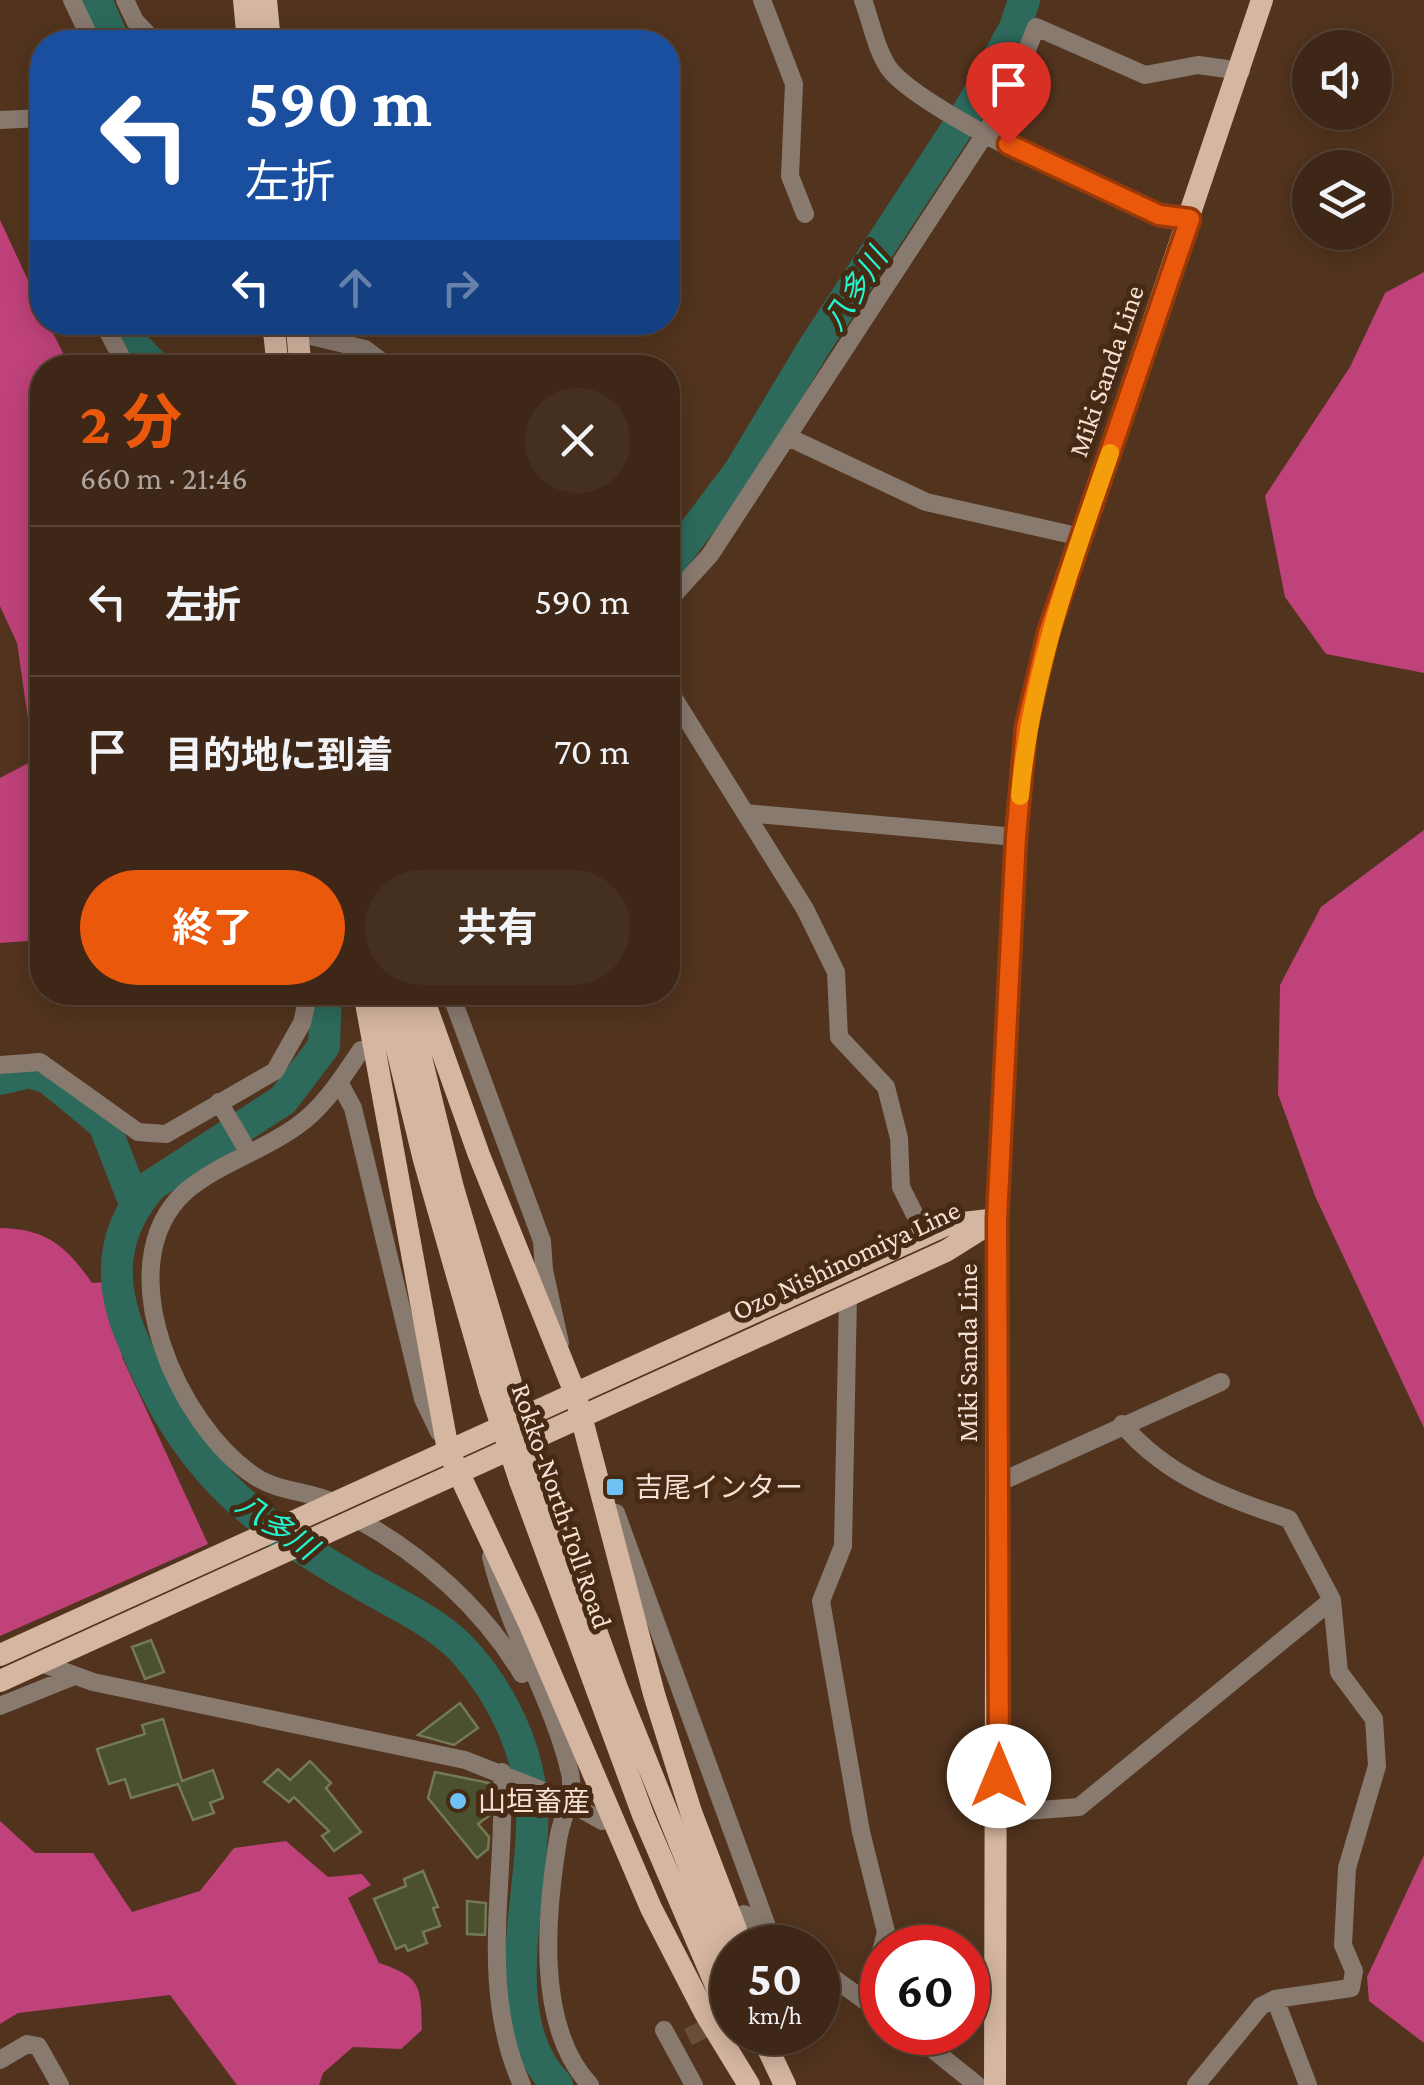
<!DOCTYPE html>
<html lang="ja">
<head>
<meta charset="utf-8">
<style>
  :root { --surface:#3e2716; --page:#452f1f; --text:#f1f3f6; --muted:#ada5a1; --line:#574435; --accent:#ea580c }
  body { margin:0; font-family:"Crimson Pro","Noto Sans JP",serif; background:var(--page); color:var(--text); height:100vh; display:flex; flex-direction:column; font-size:38px; white-space:nowrap }
  * { box-sizing:border-box; margin:0 }
  p { font-size:32px; color:var(--muted) }
  .icon { flex:none; width:55px; height:55px; fill:none; stroke:currentColor; stroke-width:2; stroke-linecap:round; stroke-linejoin:round }
  .map { position:relative; flex:1; overflow:hidden }
  .side { position:absolute; left:30px; top:355px; width:650px; height:650px; display:flex; flex-direction:column; background:var(--surface); border-radius:40px; box-shadow:0 5px 25px #0003,0 0 0 2px var(--line) }
  .side>* { flex:none }
  .banner { position:absolute; left:30px; top:30px; width:650px; height:305px; border-radius:40px; box-shadow:0 5px 25px #0003,0 0 0 2px var(--line); background:#1a4fa0; color:#fff; overflow:hidden }
  .tools { position:absolute; left:1292px; top:30px; display:grid; gap:20px }
  .tools a { display:grid; place-items:center; width:100px; height:100px; border-radius:50%; background:var(--surface); box-shadow:0 5px 25px #0003,0 0 0 2px var(--line); font-size:50px }
  .speed { position:absolute; left:710px; top:1925px; display:flex; gap:20px; font-size:50px; font-weight:700; text-align:center }
  .speed>* { display:grid; place-content:center; width:130px; height:130px; border-radius:50%; background:var(--surface); box-shadow:0 5px 25px #0003,0 0 0 2px var(--line); line-height:1 }
  .speed small { font-size:25px; font-weight:400 }
  .speed .limit { border:15px solid #d22; background:#fff; color:#111 }
  .pin { position:absolute; display:grid; place-items:center; width:85px; height:85px; color:#fff; margin:-102px -42px; border-radius:50% 50% 50% 0; rotate:-45deg; box-shadow:0 0 10px #0007 }
  .pin .icon { rotate:45deg }
  .me { position:absolute; width:110px; margin:-55px; rotate:0deg; stroke-linejoin:round; filter:drop-shadow(0 0 8px #0008) }
  .turn { display:flex; align-items:center; gap:35px; height:210px; padding:0 50px; font-size:45px }
  .turn .icon { width:130px; height:130px; stroke-width:2.5 }
  .turn b { display:block; font-size:70px; line-height:85px }
  .lanes { display:flex; align-items:center; height:95px; padding:0 50px; background:#0003; justify-content:center; gap:50px; direction:ltr }
  .lanes .off { opacity:.35 }
  .round { display:grid; place-items:center; flex:none; width:105px; height:105px; border-radius:52px; background:var(--page) }
  .summary { display:flex; align-items:center; justify-content:space-between; height:170px; padding:0 50px }
  h1 { font-size:60px; font-weight:700; line-height:75px; color:var(--accent) }
  .button { display:flex; gap:20px; margin-top:auto; padding:20px 50px }
  .button a { flex:1; height:115px; border-radius:60px; background:var(--accent); color:#fff; font-size:40px; font-weight:700; line-height:115px; text-align:center }
  .button a+a { background:var(--page); color:var(--text) }
  ul { padding:0; list-style:none }
  li { display:flex; align-items:center; gap:30px; height:150px; padding:0 50px; border-top:2px solid var(--line) }
  li div { flex:1 }
  li b { display:block; font-size:38px }
  li em { font-style:normal }
  .map>svg:first-child { display:block }
  .forest { fill:#bf427a }
  .lines { fill:none; stroke-linecap:round; stroke-linejoin:round }
  .river { stroke:#2d6a5c; stroke-width:32 }
  .building { fill:#4b512e; stroke:#737a55; stroke-width:2.5 }
  .minor-tunnel { stroke:#6a4e39; stroke-width:18; stroke-dasharray:18 9; stroke-linecap:butt }
  .minor { stroke:#897a6f; stroke-width:18 }
  .major { stroke:#d5b6a0; stroke-width:22 }
  .major-bridge { stroke:#d5b6a0; stroke-width:22 }
  .route-casing { stroke:#983908; stroke-width:25 }
  .route { stroke:#ea580c; stroke-width:18 }
  .slow { stroke:#f59e0b; stroke-width:18 }
  .poi-dot { fill:#6ec2f3; stroke:#472a14; stroke-width:4 }
  .labels { text-anchor:middle; dominant-baseline:central; stroke-width:10; stroke-linejoin:round; paint-order:stroke }
  .street-label { font-size:28px; fill:#f4e1d4; stroke:#472a14 }
  .poi-label { font-size:28px; fill:#f4e1d4; stroke:#472a14; text-anchor:start }
  .water-label { font-size:30px; font-style:italic; fill:#21f6d1; stroke:#472a14 }
</style>
</head>
<body>
<div class="map">
<svg width="1424" height="2085" viewBox="0 0 1424 2085">
  <rect width="100%" height="100%" fill="#52341e"/>
  <path class="forest" d="M 0,220 L 42,310 L 42,322 L 48,323 L 70,367 L 42,368 L 42,940 L 0,943 L 0,778 L 34,760 L 17,643 L 0,606 Z
    M 1424,272 L 1424,673 L 1326,654 L 1285,597 L 1265,496 L 1350,367 L 1385,293 Z
    M 1424,830 L 1424,1428 L 1315,1196 L 1278,1094 L 1280,985 L 1321,907 Z
    M 0,1228 C 47,1229 66,1246 92,1283 L 119,1281 L 122,1357 L 208,1544 L 0,1636 Z
    M 0,1821 L 35,1853 L 93,1853 L 132,1912 L 200,1891 L 234,1848 L 286,1841 L 328,1877 L 362,1874 L 371,1885 L 348,1898 L 379,1963 C 422,1977 421,1987 422,2030 L 401,2049 L 353,2047 L 323,2073 L 319,2085 L 237,2085 L 170,1995 L 18,2013 L 0,2024 Z
    M 1424,1855 L 1424,2043 L 1369,2001 L 1367,1977 Z"/>
  <g class="lines">
    <path class="river" d="M 96,0 L 114,42
      M 122,322 L 126,337 L 156,368
      M 668,566 L 739,472 L 814,347 L 971,107 L 1015,28 L 1024,0
      M 326,992 L 324,1046 L 283,1100 L 152,1185 C 111,1231 108,1282 132,1338 C 187,1470 242,1515 363,1585 C 398,1605 443,1625 469,1657 C 504,1698 530,1753 532,1808 C 536,1892 491,2018 557,2085
      M 0,1079 L 30,1072 L 48,1078 L 104,1124 L 135,1204"/>
  </g>
  <path class="building" d="M 151,1640 L 164,1672 L 145,1679 L 132,1647 Z
    M 460,1703 L 478,1728 L 454,1745 L 418,1735 Z
    M 163,1719 L 182,1781 L 213,1770 L 223,1798 L 210,1803 L 214,1813 L 193,1820 L 178,1784 L 131,1798 L 125,1779 L 109,1784 L 97,1749 L 145,1734 L 142,1725 Z
    M 310,1761 L 331,1783 L 326,1788 L 361,1832 L 334,1851 L 322,1836 L 329,1831 L 294,1797 L 289,1802 L 264,1782 L 278,1769 L 290,1780 Z
    M 435,1772 L 489,1783 L 486,1793 L 490,1815 L 478,1824 L 489,1837 L 488,1849 L 477,1858 L 428,1798 Z
    M 423,1871 L 438,1907 L 433,1908 L 440,1926 L 423,1932 L 427,1943 L 408,1951 L 405,1945 L 396,1949 L 374,1899 L 406,1886 L 404,1879 Z
    M 467,1901 L 486,1903 L 485,1935 L 467,1934 Z"/>
  <g class="lines">
    <path class="minor-tunnel" d="M 688,2037 L 723,2020"/>
    <path class="minor" d="M 72,0 L 92,42
      M 125,0 L 135,21 L 155,42
      M 762,0 L 794,84 L 790,176 L 805,214
      M 863,0 C 871,21 877,54 891,71 C 930,116 1131,211 1190,219
      M 0,120 L 42,118
      M 103,322 L 127,368
      M 311,336 L 365,349 L 390,368
      M 788,437 L 926,502 L 1081,537
      M 668,601 L 710,555 L 985,134 L 1013,86 L 1036,27 L 1145,75 L 1198,65 L 1241,71
      M 668,689 L 805,909 L 836,972 L 839,1037 L 886,1087 L 899,1138 L 901,1187 L 925,1235
      M 745,813 L 1016,837
      M 450,992 L 542,1241 L 544,1270 L 560,1343
      M 0,1065 L 40,1062 L 138,1132 L 166,1134 L 275,1071 L 302,1023 L 309,992
      M 339,1082 L 353,1108 L 423,1399 L 439,1432
      M 219,1102 L 249,1153
      M 848,1295 L 843,1546 L 821,1601 L 861,1832 L 886,1932 L 868,2003
      M 1122,1424 C 1166,1476 1225,1498 1289,1519 L 1332,1600 L 1339,1672 L 1374,1719 L 1377,1766 L 1347,1868 L 1343,1945 L 1354,1971 L 1351,1988 L 1275,1999 L 1261,2006 L 1196,2085
      M 998,1483 L 1221,1382
      M 335,1503 C 310,1491 279,1492 256,1477 C 179,1428 105,1265 185,1192 C 217,1164 263,1151 297,1126 C 325,1106 342,1078 361,1050
      M 616,1513 L 769,1932
      M 357,1519 C 423,1555 483,1609 522,1674
      M 491,1557 C 509,1632 554,1702 570,1773 C 575,1796 561,1818 558,1840 C 546,1914 535,2026 590,2085
      M 41,1663 L 93,1682 L 465,1760 L 559,1797 L 602,1821
      M 0,1706 L 72,1677
      M 502,1772 C 507,1878 477,1985 522,2085
      M 999,1813 L 1079,1807 L 1332,1600
      M 744,1914 L 790,1948
      M 818,1967 L 882,2013
      M 1275,1999 L 1308,2085
      M 664,2030 L 694,2085
      M 911,2032 L 977,2085
      M 0,2060 L 27,2044 L 38,2046 L 60,2085"/>
    <path class="major" d="M 244,0 L 248,42
      M 266,0 L 270,42
      M 273,322 L 278,368
      M 296,322 L 301,368
      M 364,992 L 448,1450 L 529,1623 L 651,1908 L 705,2013 L 749,2085
      M 383,992 L 424,1160 L 490,1390
      M 405,992 L 453,1188 L 510,1380
      M 421,992 L 479,1155 L 575,1393 L 654,1694 L 691,1812 L 743,1948
      M 539,1474 L 617,1688 L 732,1973
      M 520,1481 L 643,1815 L 732,2023
      M 0,1655 L 946,1225 L 989,1220
      M 0,1681 L 946,1251 L 997,1219
      M 760,2032 L 785,2085
      M 995,2085 L 997,1219 L 1016,837 L 1026,727 L 1048,633 L 1262,0"/>
    <path class="major-bridge" d="M 510,1380 L 539,1474
      M 490,1390 L 520,1481"/>
  </g>
  <g class="lines">
    <g class="route-casing">
      <path id="route" d="M 999,1776 L 997,1219 L 1016,837 L 1026,727 L 1048,633 L 1190,219 L 1159,215 L 1008,144"/>
    </g>
    <use href="#route" class="route"/>
    <path class="slow" d="M 1020,796 C 1031,676 1070,567 1110,453"/>
  </g>
  <g class="poi-dot">
    <rect x="605" y="1477" width="20" height="20" rx="5"/>
    <circle cx="458" cy="1801" r="10"/>
  </g>
  <g class="labels">
    <g class="street-label">
      <text transform="translate(1106 371) rotate(-71)">Miki Sanda Line</text>
      <text transform="translate(846 1260) rotate(-25)">Ozo Nishinomiya Line</text>
      <text transform="translate(967 1353) rotate(-90)">Miki Sanda Line</text>
      <text transform="translate(562 1506) rotate(71)">Rokko-North Toll Road</text>
    </g>
    <g class="poi-label">
      <text x="635" y="1487">吉尾インター</text>
      <text x="478" y="1801">山垣畜産</text>
    </g>
    <g class="water-label">
      <text transform="translate(855 289) rotate(-57)">八多川</text>
      <text transform="translate(277 1526) rotate(35)">八多川</text>
    </g>
  </g>
</svg>
<div class="tools">
<a><svg class="icon" aria-label="sound" viewBox="0 0 24 24"><path d="M4 9h4l5-4v14l-5-4H4zM17 9q2 3 0 6"/></svg></a>
<a><svg class="icon" aria-label="layers" viewBox="0 0 24 24"><path d="M12 4l9 5-9 5-9-5zM3 14l9 5 9-5"/></svg></a>
</div>
<div class="speed"><div>50<small>km/h</small></div><div class="limit">60</div></div>
<div class="pin" style="left:1008px;top:144px;background:#d93025"><svg class="icon" aria-label="arrive" viewBox="0 0 24 24"><path d="M6 21V4h12l-3 4 3 4H6"/></svg></div>
<svg class="me" style="left:999px;top:1776px" viewBox="-20 -20 40 40"><circle r="19" fill="#fff"/><path d="M0-13L10 11 0 6-10 11z" fill="#ea580c"/></svg>
<div class="banner">
<div class="turn"><svg class="icon" aria-label="left" viewBox="0 0 24 24"><path d="M17 20v-9H6M10 6l-5 5 5 5"/></svg><div><b>590 m</b>左折</div></div>
<div class="lanes"><svg class="icon" aria-label="left" viewBox="0 0 24 24"><path d="M17 20v-9H6M10 6l-5 5 5 5"/></svg><svg class="icon off" aria-label="ahead" viewBox="0 0 24 24"><path d="M12 20V5M6 11l6-6 6 6"/></svg><svg class="icon off" aria-label="right" viewBox="0 0 24 24"><path d="M7 20v-9h11M14 6l5 5-5 5"/></svg></div>
</div>
<section class="side">
<div class="summary"><div><h1>2 分</h1><p>660 m · 21:46</p></div><a class="round"><svg class="icon" aria-label="close" viewBox="0 0 24 24"><path d="M6 6l12 12M18 6L6 18"/></svg></a></div>
<ul>
<li><svg class="icon" aria-label="left" viewBox="0 0 24 24"><path d="M17 20v-9H6M10 6l-5 5 5 5"/></svg><div><b>左折</b></div><em>590 m</em></li>
<li><svg class="icon" aria-label="arrive" viewBox="0 0 24 24"><path d="M6 21V4h12l-3 4 3 4H6"/></svg><div><b>目的地に到着</b></div><em>70 m</em></li>
</ul>
<div class="button"><a>終了</a><a>共有</a></div>
</section>
</div>
</body>
</html>
